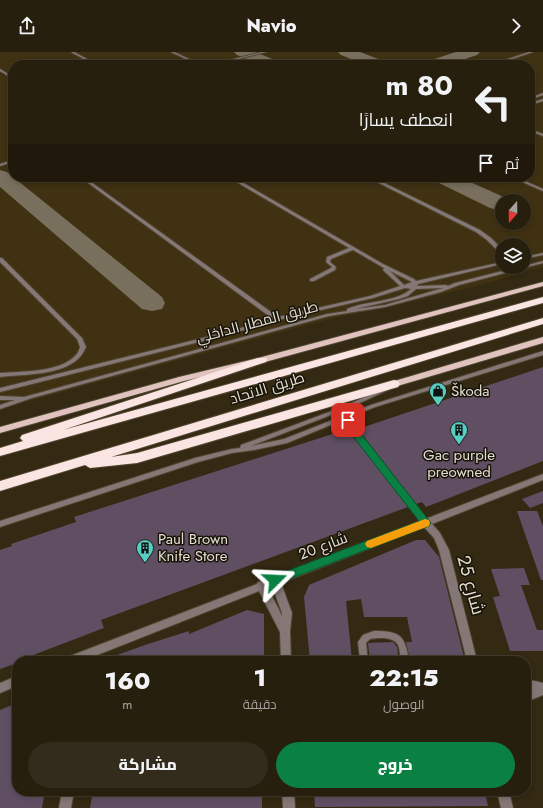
<!DOCTYPE html>
<html lang="ar">
<head>
<meta charset="utf-8">
<style>
  :root { --surface:#271f0e; --page:#332c1c; --text:#f1f3f6; --muted:#a4a29e; --line:#433d2e; --accent:#0b8043 }
  body { margin:0; font-family:Jost,Cairo,sans-serif; background:var(--page); color:var(--text); direction:rtl; height:100vh; display:flex; flex-direction:column; font-size:15px; white-space:nowrap }
  * { box-sizing:border-box; margin:0 }
  p { font-size:13px; color:var(--muted) }
  .icon { flex:none; width:22px; height:22px; fill:none; stroke:currentColor; stroke-width:2; stroke-linecap:round; stroke-linejoin:round }
  .map { position:relative; flex:1; overflow:hidden; direction:ltr }
  .details { position:absolute; left:12px; top:604px; width:519px; height:140px; display:flex; flex-direction:column; background:var(--surface); border-radius:16px; box-shadow:0 2px 6px #0003,0 0 0 1px var(--line); direction:rtl }
  .details>* { flex:none }
  .top-card { position:absolute; left:8px; top:8px; width:527px; height:122px; border-radius:16px; box-shadow:0 2px 6px #0003,0 0 0 1px var(--line); direction:rtl; background:#271f0e; color:var(--text); overflow:hidden }
  .needle { width:26px; rotate:200deg }
  .tools { position:absolute; left:495px; top:142px; display:grid; gap:8px }
  .tools a { display:grid; place-items:center; width:36px; height:36px; border-radius:50%; background:var(--surface); box-shadow:0 2px 6px #0003,0 0 0 1px var(--line); font-size:20px }
  .pin { position:absolute; display:grid; place-items:center; width:34px; height:34px; color:#fff; margin:-17px; border-radius:8px; box-shadow:0 2px 6px #0006 }
  .me { position:absolute; width:44px; margin:-22px; rotate:69deg; stroke-linejoin:round; filter:drop-shadow(0 0 3px #0008) }
  .turn { display:flex; align-items:center; gap:14px; height:84px; padding:0 16px; font-size:18px }
  .turn .icon { width:52px; height:52px; stroke-width:2.5 }
  .turn b { display:block; font-size:28px; line-height:34px }
  .then { display:flex; align-items:center; height:38px; padding:0 16px; background:#0003; gap:8px; font-size:15px }
  .eta { display:flex; justify-content:space-evenly; align-items:center; height:68px; text-align:center }
  .eta b { font-size:24px; font-weight:800; line-height:28px }
  .action { display:flex; gap:8px; margin-top:auto; padding:8px 16px }
  .action a { flex:1; height:46px; border-radius:24px; background:var(--accent); color:#fff; font-size:16px; font-weight:800; line-height:46px; text-align:center }
  .action a+a { background:var(--page); color:var(--text) }
  header { display:flex; justify-content:space-between; align-items:center; height:52px; padding:0 16px; background:var(--surface); font-size:18px; font-weight:800 }
  .map>svg:first-child { display:block }
  .built { fill:#3f3112; fill-rule:evenodd }
  .lines { fill:none; stroke-linecap:round; stroke-linejoin:round }
  .taxiway { fill:#786f5c; fill-rule:evenodd }
  .building { fill:#604f63 }
  .lane-casing { stroke:#504630; stroke-width:2 }
  .street-casing { stroke:#504630; stroke-width:2 }
  .primary-casing { stroke:#504630; stroke-width:2 }
  .highway-casing { stroke:#504630; stroke-width:2 }
  .lane { fill:#857775; fill-rule:evenodd }
  .street { fill:#857775; fill-rule:evenodd }
  .primary { fill:#e0c3bf; fill-rule:evenodd }
  .highway { fill:#fae5e2; fill-rule:evenodd }
  .route { fill:#0b8043; stroke:#07532c }
  .slow { fill:#f59e0b }
  .labels { text-anchor:middle; dominant-baseline:central; stroke-width:3; stroke-linejoin:round; paint-order:stroke }
  .street-label { font-size:15px; fill:#e4ded0; stroke:#171309 }
  .poi-label { font-size:15px; fill:#e4ded0; stroke:#171309; text-anchor:start }
  .near-street-label { font-size:18px; fill:#e4ded0; stroke:#171309 }
</style>
</head>
<body>
<header><svg class="icon" aria-label="forward" viewBox="0 0 24 24"><path d="M9 5l7 7-7 7"/></svg>Navio<svg class="icon" aria-label="share" viewBox="0 0 24 24"><path d="M12 15V3M7 8l5-5 5 5M5 13v7h14v-7"/></svg></header>
<div class="map">
<svg width="543" height="756" viewBox="0 0 543 756">
  <rect width="100%" height="100%" fill="#342912"/>
  <path class="built" d="M 0,0 L 543,0 L 543,215 L 477,234 L 376,258 L 337,265 L 0,357 ZM 13,13 L 530,13 L 530,125 L 13,125 ZM 502,149 L 524,149 L 524,171 L 502,171 ZM 502,193 L 524,193 L 524,215 L 502,215 Z"/>
  <g class="lines">
    <path class="taxiway" d="M 234,0 L 255,0 L 280,10 L 282,13 L 260,13 L 237,3 Z
      M 338,0 L 360,0 L 386,10 L 388,13 L 366,13 L 341,3 Z
      M 456,0 L 480,0 L 477,3 L 447,13 L 423,13 L 425,10 Z
      M 0,118 L 7,120 L 162,245 L 165,251 L 162,257 L 152,259 L 142,257 L 0,135 Z
      M 432,125 L 459,125 L 506,146 L 508,149 L 502,149 L 502,157 L 498,158 L 490,156 L 435,129 Z"/>
  </g>
  <path class="building" d="M 543,315 L 543,409 L 426,455 L 422,450 L 416,452 L 358,377 Z
    M 348,377 L 408,455 L 101,568 L 104,576 L 28,605 L 28,607 L 22,609 L 17,609 L 17,611 L 0,617 L 0,498 L 12,494 L 11,492 L 76,470 L 74,465 Z
    M 543,439 L 543,451 L 530,456 L 522,447 Z
    M 517,459 L 537,459 L 543,474 L 543,528 L 541,528 Z
    M 416,488 L 425,488 L 439,505 L 465,609 L 410,609 L 406,590 L 412,590 L 407,565 L 364,565 L 361,547 L 346,549 L 352,609 L 310,609 L 304,545 L 309,533 Z
    M 524,516 L 530,533 L 521,533 L 537,578 L 543,578 L 543,599 L 510,599 L 493,545 L 500,544 L 491,517 Z
    M 247,558 L 264,562 L 264,607 L 238,608 L 238,609 L 104,609 L 103,608 L 145,593 L 189,579 L 189,582 Z
    M 393,590 L 397,595 L 399,609 L 370,609 L 368,591 Z
    M 17,651 L 17,739 L 45,739 L 42,756 L 0,756 L 0,658 Z
    M 93,739 L 262,739 L 262,756 L 90,756 Z
    M 314,739 L 485,739 L 488,754 L 315,755 Z"/>
  <g class="lines">
    <g class="lane-casing">
      <path id="lane" d="M 71,0 L 74,0 L 98,13 L 95,13 Z
        M 171,0 L 174,0 L 202,13 L 199,13 Z
        M 262,0 L 266,0 L 215,13 L 210,13 Z
        M 529,0 L 533,0 L 494,13 L 490,13 Z
        M 0,17 L 13,25 L 13,27 L 0,19 Z
        M 543,41 L 543,43 L 530,48 L 530,46 Z
        M 543,47 L 543,49 L 530,53 L 530,51 Z
        M 13,64 L 13,68 L 12,71 L 13,73 L 13,77 L 12,77 L 8,71 L 11,65 Z
        M 530,77 L 543,82 L 543,84 L 530,79 Z
        M 13,108 L 13,110 L 0,114 L 0,112 Z
        M 80,125 L 84,125 L 278,265 L 370,244 L 400,234 L 383,218 L 384,216 L 353,198 L 331,207 L 330,210 L 336,215 L 335,218 L 314,229 L 310,229 L 310,227 L 331,216 L 332,215 L 326,210 L 327,205 L 349,196 L 228,125 L 233,125 L 383,212 L 414,227 L 416,229 L 502,210 L 502,212 L 418,232 L 417,234 L 446,233 L 448,234 L 455,231 L 518,215 L 524,215 L 524,214 L 543,209 L 543,211 L 459,233 L 441,240 L 385,255 L 329,264 L 32,346 L 0,357 L 0,353 L 15,348 L 0,348 L 0,344 L 24,345 L 327,262 L 347,259 L 347,257 C 367,248 395,251 411,237 L 405,236 L 373,246 L 278,268 L 223,284 L 0,340 L 0,336 L 219,282 L 273,267 ZM 390,219 L 412,230 L 404,233 ZM 443,236 L 385,253 L 355,257 L 399,247 L 408,244 L 416,237 Z
        M 367,125 L 372,125 L 480,178 L 491,186 L 502,197 L 502,201 L 500,201 L 487,188 L 476,180 Z
        M 511,125 L 516,125 L 543,137 L 543,139 Z
        M 543,201 L 543,203 L 524,207 L 524,205 Z
        M 0,206 L 2,206 L 82,286 L 86,295 C 84,299 82,303 79,306 C 61,324 23,322 0,325 L 0,321 C 21,319 60,321 76,303 C 78,301 79,298 80,295 L 77,287 L 0,210 Z
        M 543,299 L 543,303 L 375,355 L 350,365 L 354,374 L 428,469 L 429,471 L 428,473 L 426,474 L 424,473 L 349,376 L 345,367 L 287,391 L 254,398 L 232,401 L 198,410 L 0,475 L 0,469 L 195,406 L 232,397 L 240,396 L 241,393 L 345,354 L 386,335 L 390,335 L 391,336 L 390,337 L 349,356 L 251,394 L 284,387 L 371,353 Z
        M 374,579 C 400,579 405,583 409,609 L 401,609 C 400,604 400,597 398,593 C 393,584 378,586 370,587 L 366,591 L 368,609 L 360,609 L 358,590 L 363,583 Z"/>
    </g>
    <g class="street-casing">
      <path id="street" d="M 543,422 L 543,428 L 432,472 L 440,481 L 449,498 L 477,609 L 467,609 L 439,498 L 434,486 L 424,475 L 281,531 L 292,561 L 290,579 L 291,609 L 281,609 L 280,580 L 259,539 L 82,609 L 64,609 L 65,606 L 257,532 L 258,530 L 263,529 ZM 272,534 L 282,561 L 282,564 L 268,536 Z
        M 17,624 L 17,634 L 0,641 L 0,631 Z
        M 526,627 L 543,631 L 543,643 L 526,650 L 526,640 L 530,638 L 526,637 Z
        M 62,739 L 74,739 L 71,756 L 59,756 Z
        M 282,739 L 294,739 L 295,756 L 283,756 Z
        M 497,739 L 509,739 L 513,756 L 501,756 Z"/>
    </g>
    <g class="primary-casing">
      <path id="primary" d="M 543,230 L 543,234 L 265,310 L 184,329 L 0,381 L 0,375 L 179,325 L 262,305 Z
        M 543,285 L 543,291 L 394,335 L 389,332 L 391,330 Z"/>
    </g>
    <g class="highway-casing">
      <path id="highway" d="M 543,245 L 543,251 L 0,404 L 0,396 L 23,389 L 20,386 L 22,383 L 258,306 L 266,306 L 267,308 L 266,310 L 63,378 Z
        M 543,266 L 543,272 L 111,405 L 137,401 L 394,328 L 398,329 L 400,332 L 398,335 L 137,411 L 90,416 L 85,413 L 0,439 L 0,429 Z"/>
    </g>
    <use href="#lane" class="lane"/>
    <use href="#street" class="street"/>
    <use href="#primary" class="primary"/>
    <use href="#highway" class="highway"/>
  </g>
  <path class="route" d="M 344,365 L 351,365 L 355,374 L 431,471 L 429,474 L 279,531 L 275,533 L 271,531 L 269,528 L 271,525 L 419,469 L 348,378 L 343,368 Z"/>
  <path class="slow" d="M 425,467 L 429,468 L 430,471 L 429,474 L 371,496 L 367,495 L 365,492 L 367,489 Z"/>
  <defs>
    <g id="shop-pin" transform="scale(0.9)"><path d="M0 17L-7.5 6A9.5 9.5 0 1 1 7.5 6Z" fill="#57cec1" stroke="#171309"/><path d="M-5-2.5h2.3a2.7 3.5 0 0 1 5.4 0H5L5.5 6h-11ZM-1.5-2.5h3a1.5 2.3 0 0 0-3 0Z" fill="#111"/></g>
    <g id="building-pin" transform="scale(0.9)"><path d="M0 17L-7.5 6A9.5 9.5 0 1 1 7.5 6Z" fill="#57cec1" stroke="#171309"/><path d="M-4-6H4V6H1V3H-1V6H-4ZM-2.5-4.3h1.7v1.8h-1.7ZM.8-4.3h1.7v1.8H.8ZM-2.5-1h1.7V.8h-1.7ZM.8-1h1.7V.8H.8Z" fill="#111"/></g>
  </defs>
  <g fill-rule="evenodd">
    <use href="#shop-pin" x="438" y="339"/>
    <use href="#building-pin" x="459" y="378"/>
    <use href="#building-pin" x="145" y="496"/>
  </g>
  <g class="labels">
    <g class="street-label">
      <text transform="translate(257 270) rotate(-15)">طريق المطار الداخلي</text>
      <text transform="translate(267 336) rotate(-17)">طريق الاتحاد</text>
      <text transform="translate(323 494) rotate(-21)">شارع 20</text>
    </g>
    <g class="poi-label">
      <text x="451" y="339">Škoda</text>
      <text x="459" y="403" text-anchor="middle">Gac purple<tspan x="459" dy="17">preowned</tspan></text>
      <text x="158" y="487">Paul Brown<tspan x="158" dy="17">Knife Store</tspan></text>
    </g>
    <g class="near-street-label">
      <text transform="translate(471 533) rotate(75)">شارع 25</text>
    </g>
  </g>
</svg>
<div class="tools">
<a><svg class="needle" viewBox="-14 -14 28 28"><path d="M0-13l5 13h-10z" fill="#e53935"/><path d="M0 13l5-13h-10z" fill="#a4a29e"/></svg></a>
<a><svg class="icon" aria-label="layers" viewBox="0 0 24 24"><path d="M12 4l9 5-9 5-9-5zM3 14l9 5 9-5"/></svg></a>
</div>
<div class="pin" style="left:348px;top:368px;background:#d93025"><svg class="icon" aria-label="arrive" viewBox="0 0 24 24"><path d="M6 21V4h12l-3 4 3 4H6"/></svg></div>
<svg class="me" style="left:275px;top:528px" viewBox="-20 -20 40 40"><path d="M0-17L14 15 0 8-14 15z" fill="#0b8043" stroke="#fff" stroke-width="4"/></svg>
<div class="top-card">
<div class="turn"><svg class="icon" aria-label="left" viewBox="0 0 24 24"><path d="M17 20v-9H6M10 6l-5 5 5 5"/></svg><div><b>80 m</b>انعطف يسارًا</div></div>
<div class="then">ثم<svg class="icon" aria-label="arrive" viewBox="0 0 24 24"><path d="M6 21V4h12l-3 4 3 4H6"/></svg></div>
</div>
<section class="details">
<div class="eta">
<div><b>22:15</b><p>الوصول</p></div>
<div><b>1</b><p>دقيقة</p></div>
<div><b>160</b><p>m</p></div>
</div>
<div class="action"><a>خروج</a><a>مشاركة</a></div>
</section>
</div>
</body>
</html>
